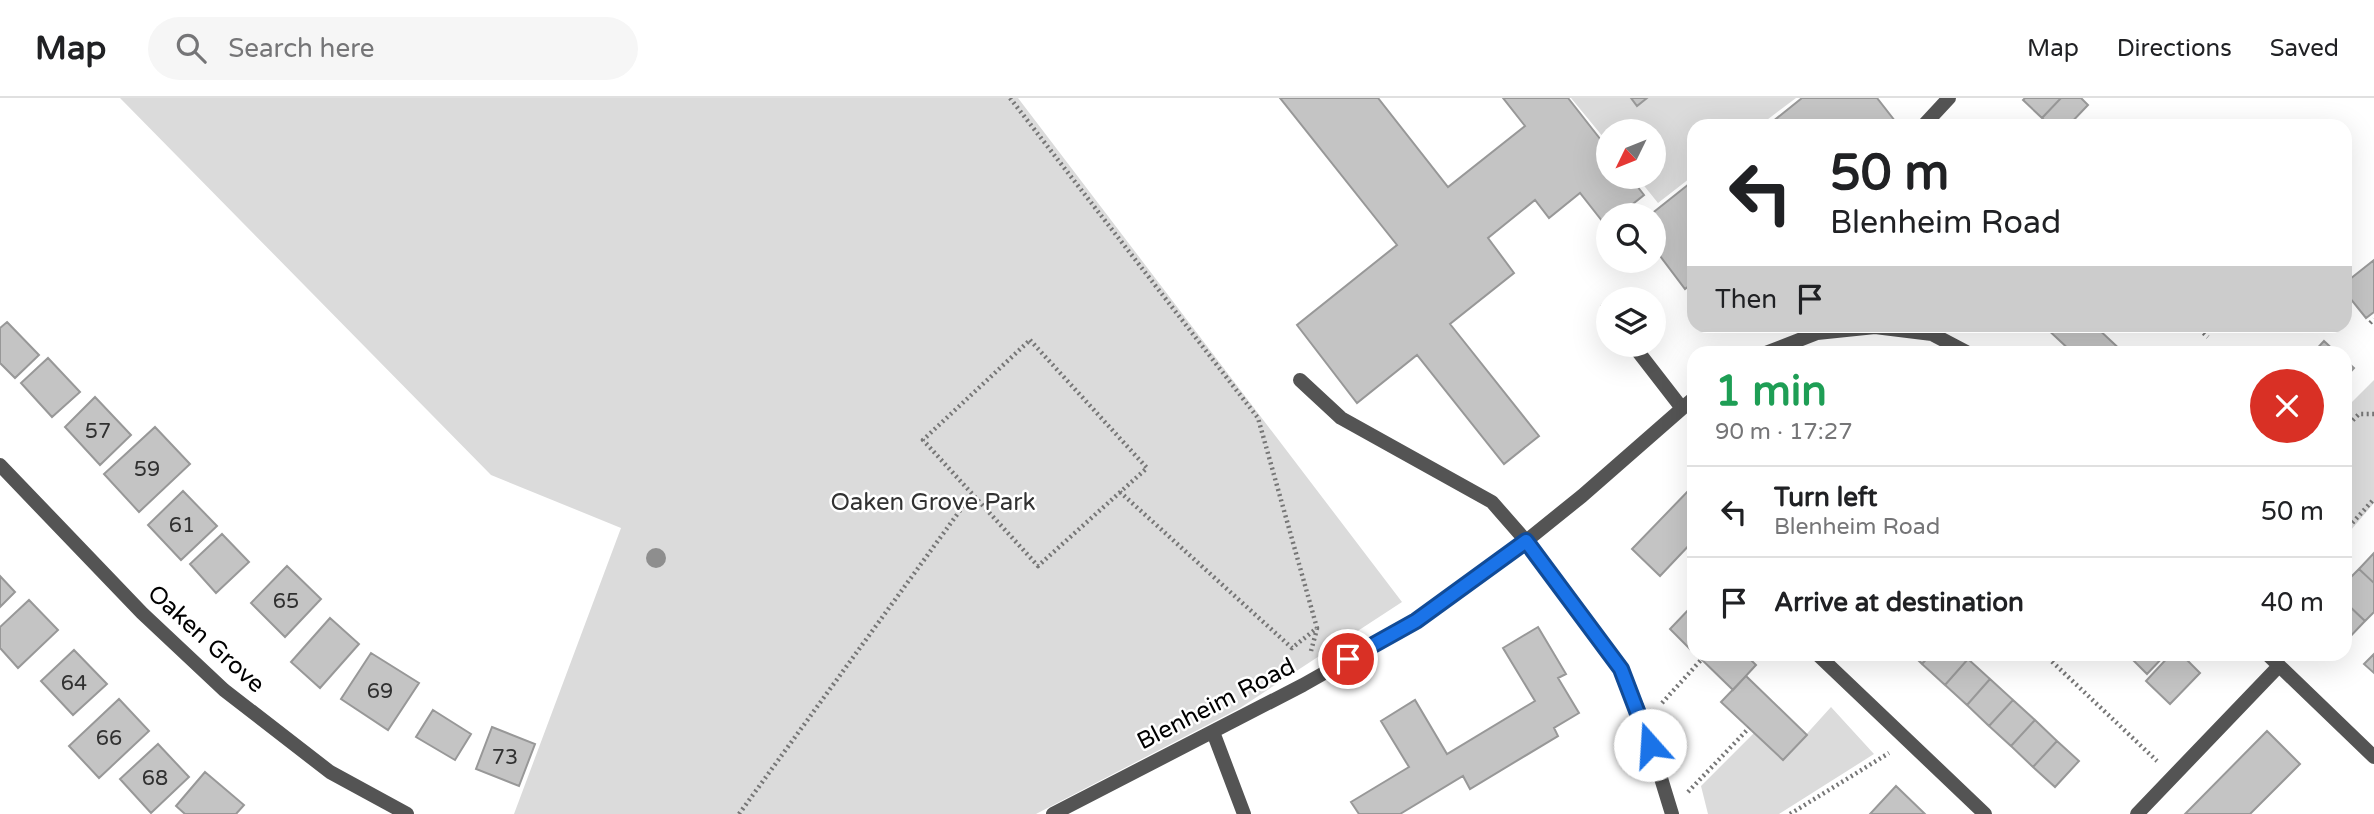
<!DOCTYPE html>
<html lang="en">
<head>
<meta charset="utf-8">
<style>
  :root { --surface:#fff; --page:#f6f6f6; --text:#202124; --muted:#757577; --line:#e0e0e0 }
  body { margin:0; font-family:"Varela Round",sans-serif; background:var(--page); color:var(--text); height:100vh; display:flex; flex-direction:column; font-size:26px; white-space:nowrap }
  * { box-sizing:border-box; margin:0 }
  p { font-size:23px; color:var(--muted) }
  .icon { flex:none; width:38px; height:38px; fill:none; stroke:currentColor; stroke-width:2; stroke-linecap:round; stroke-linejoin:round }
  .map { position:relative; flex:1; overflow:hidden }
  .panel { position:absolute; left:1687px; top:248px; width:665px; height:315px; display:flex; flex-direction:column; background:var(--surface); border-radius:21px; box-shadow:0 7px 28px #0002 }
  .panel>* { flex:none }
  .guide { position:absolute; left:1687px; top:21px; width:665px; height:214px; border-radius:21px; box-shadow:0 7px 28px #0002; background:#fff; color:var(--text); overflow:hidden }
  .needle { width:46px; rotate:227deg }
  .fabs { position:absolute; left:1596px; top:21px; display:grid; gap:14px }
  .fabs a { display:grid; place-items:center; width:70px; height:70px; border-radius:50%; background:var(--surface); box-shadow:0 7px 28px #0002; font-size:35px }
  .pin { position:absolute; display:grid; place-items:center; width:60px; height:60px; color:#fff; margin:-30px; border:4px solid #fff; border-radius:50%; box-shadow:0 2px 7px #0007 }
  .me { position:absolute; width:77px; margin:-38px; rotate:341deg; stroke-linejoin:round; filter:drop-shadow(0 0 5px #0008) }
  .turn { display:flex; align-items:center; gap:24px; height:147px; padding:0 28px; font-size:32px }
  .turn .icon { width:91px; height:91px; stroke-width:2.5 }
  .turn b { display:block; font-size:49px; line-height:60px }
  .then { display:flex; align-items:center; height:66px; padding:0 28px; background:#0003; gap:14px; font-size:26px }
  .round { display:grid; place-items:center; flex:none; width:74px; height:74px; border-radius:37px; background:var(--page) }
  .overview { display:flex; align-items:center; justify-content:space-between; height:119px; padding:0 28px }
  h1 { font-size:42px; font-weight:700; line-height:52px; color:#1e9e55 }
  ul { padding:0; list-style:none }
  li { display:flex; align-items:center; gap:21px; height:91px; padding:0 28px; border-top:2px solid var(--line) }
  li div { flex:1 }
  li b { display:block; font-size:26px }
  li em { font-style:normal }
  header { display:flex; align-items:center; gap:42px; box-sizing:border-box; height:98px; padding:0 35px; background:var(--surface); border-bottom:2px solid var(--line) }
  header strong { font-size:33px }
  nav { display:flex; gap:38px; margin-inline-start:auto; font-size:24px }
  .search { width:490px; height:63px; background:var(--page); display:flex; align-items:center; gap:18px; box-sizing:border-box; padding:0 24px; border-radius:38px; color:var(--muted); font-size:26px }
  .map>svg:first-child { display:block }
  .green { fill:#dbdbdb }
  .building { fill:#c4c4c4; stroke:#989898; stroke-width:2 }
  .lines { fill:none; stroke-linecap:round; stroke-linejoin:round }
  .path { stroke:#767676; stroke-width:4.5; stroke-dasharray:2 3.5; stroke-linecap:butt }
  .service { stroke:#545454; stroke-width:14 }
  .minor { stroke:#545454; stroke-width:14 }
  .tree { fill:#8e8e8e }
  .route-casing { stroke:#114b97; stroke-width:18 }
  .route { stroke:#1a73e8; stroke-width:12 }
  .labels { text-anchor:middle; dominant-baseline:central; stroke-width:5; stroke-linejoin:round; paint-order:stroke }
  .number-label { font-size:21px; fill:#313131 }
  .park-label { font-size:24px; fill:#323232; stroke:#fff }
  .street-label { font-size:24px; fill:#000; stroke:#fff }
</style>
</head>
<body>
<header>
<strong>Map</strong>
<div class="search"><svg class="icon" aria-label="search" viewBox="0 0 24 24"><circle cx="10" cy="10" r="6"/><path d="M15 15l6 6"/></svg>Search here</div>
<nav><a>Map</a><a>Directions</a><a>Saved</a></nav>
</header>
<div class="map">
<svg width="2374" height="716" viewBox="0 0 2374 716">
  <rect width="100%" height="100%" fill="#fff"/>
  <path class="green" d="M 120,0 L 1018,0 L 1402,504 L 1240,610 L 1036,716 L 514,716 L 621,430 L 491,377 Z
    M 1571,0 L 1796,0 L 1759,28 L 1694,28 L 1694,77 L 1658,105 L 1637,79 L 1654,79 L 1654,33 L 1608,33 L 1608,45 Z
    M 2374,282 L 2374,405 L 2345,439 L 2345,311 Z
    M 1831,609 L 1874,656 L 1779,716 L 1708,716 L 1701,688 L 1754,635 L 1783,662 Z"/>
  <path class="building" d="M 1280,0 L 1378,0 L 1448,89 L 1525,28 L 1503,0 L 1568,0 L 1608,51 L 1608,79 L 1630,79 L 1644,97 L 1619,117 L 1608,117 L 1606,128 L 1580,95 L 1549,120 L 1535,102 L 1488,140 L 1514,175 L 1450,226 L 1539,338 L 1504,366 L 1417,257 L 1357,305 L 1297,227 L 1397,147 Z
    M 1631,0 L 1647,0 L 1637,8 Z
    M 1802,0 L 1877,0 L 1895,23 L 1888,28 L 1767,28 Z
    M 2025,0 L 2061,0 L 2042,20 L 2023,2 Z
    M 2061,0 L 2081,0 L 2088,7 L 2068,28 L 2050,28 L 2042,20 Z
    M 1694,82 L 1694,184 L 1685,191 L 1654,150 L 1654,117 L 1650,117 Z
    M 2374,162 L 2374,214 L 2366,220 L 2345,194 L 2345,185 Z
    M 7,224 L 39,257 L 15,280 L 0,265 L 0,230 Z
    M 2044,228 L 2095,228 L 2125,256 L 2074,256 Z
    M 2324,243 L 2338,256 L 2312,256 Z
    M 48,260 L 80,294 L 52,319 L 21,285 Z
    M 2345,262 L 2354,270 L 2345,280 Z
    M 95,299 L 131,337 L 100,367 L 65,329 Z
    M 155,329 L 190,366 L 139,414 L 104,376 Z
    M 1692,389 L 1694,391 L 1694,442 L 1660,478 L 1632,451 Z
    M 183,393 L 217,428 L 181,462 L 148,427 Z
    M 222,436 L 249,464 L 216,495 L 190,466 Z
    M 2374,455 L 2374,485 L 2359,471 Z
    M 287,468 L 321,501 L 285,539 L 251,505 Z
    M 2359,471 L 2374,485 L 2374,514 L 2365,523 L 2345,504 L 2345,485 Z
    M 0,478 L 15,494 L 0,509 Z
    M 29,502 L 58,532 L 18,570 L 0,550 L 0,529 Z
    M 2345,504 L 2365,523 L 2345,544 Z
    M 1693,507 L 1694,508 L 1694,555 L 1670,531 Z
    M 330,520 L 359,546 L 320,590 L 291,564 Z
    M 1538,529 L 1566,576 L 1558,580 L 1579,615 L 1554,630 L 1558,638 L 1470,691 L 1463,678 L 1400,716 L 1359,716 L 1351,704 L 1409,669 L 1381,623 L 1415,602 L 1447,656 L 1535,603 L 1503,550 Z
    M 74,552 L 107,586 L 73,617 L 41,583 Z
    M 371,555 L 419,585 L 388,632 L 341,601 Z
    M 1696,556 L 1745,556 L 1756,567 L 1733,592 Z
    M 1912,556 L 1931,556 L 1922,566 Z
    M 1931,556 L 1964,556 L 1968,561 L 1945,587 L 1922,566 Z
    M 2127,556 L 2166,556 L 2147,576 Z
    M 2171,556 L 2181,556 L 2200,575 L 2170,606 L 2146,583 Z
    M 2374,556 L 2374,575 L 2364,566 Z
    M 1968,561 L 1990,581 L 1967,607 L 1945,587 Z
    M 1746,578 L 1807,637 L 1783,662 L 1721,604 Z
    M 1990,581 L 2013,602 L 1989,628 L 1967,607 Z
    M 119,601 L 149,633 L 99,680 L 69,648 Z
    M 2013,602 L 2035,622 L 2011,648 L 1989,628 Z
    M 433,612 L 471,636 L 455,662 L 416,639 Z
    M 2035,622 L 2057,643 L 2033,669 L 2011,648 Z
    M 492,629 L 535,646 L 519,688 L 476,671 Z
    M 2267,633 L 2300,666 L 2250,716 L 2185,716 Z
    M 2057,643 L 2079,663 L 2055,689 L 2033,669 Z
    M 158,646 L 189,679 L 151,715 L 120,681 Z
    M 205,674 L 244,707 L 236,716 L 185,716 L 176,708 Z
    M 1896,688 L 1925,716 L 1870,716 Z"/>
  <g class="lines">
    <path class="path" d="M 1010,0 L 1258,320 L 1317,530 L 1292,550 L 1120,394
      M 2370,225 L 2374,221
      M 2195,228 L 2208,239
      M 1030,242 L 1147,370 L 1038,468 L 923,342 Z
      M 2345,330 L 2359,316 L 2374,316
      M 2345,433 L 2374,401
      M 1311,553 L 1317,531
      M 2044,556 L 2157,663
      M 1662,605 L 1701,562
      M 1688,694 L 1749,630
      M 739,716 L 972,396
      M 1790,716 L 1889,655"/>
    <path class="service" d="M 1607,210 L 1608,212
      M 1633,247 L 1681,309
      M 1300,282 L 1341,320 L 1492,404 L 1526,443"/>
    <path class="minor" d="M 1923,28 L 1949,0
      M 1763,256 L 1817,235 L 1875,229 L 1932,236 L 1970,256
      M 0,367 L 142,515 L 224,592 L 330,674 L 407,716
      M 1526,443 L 1621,571 L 1644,625 L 1672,716
      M 1817,556 L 1985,716
      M 2267,556 L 2374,659
      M 1213,634 L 1244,716
      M 1053,716 L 1303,587 L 1416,523 L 1526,443 L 1582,398 L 1694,300
      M 2137,716 L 2278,569"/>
  </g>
  <circle class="tree" cx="656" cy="460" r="10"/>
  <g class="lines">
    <g class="route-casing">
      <path id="route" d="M 1348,561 L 1416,523 L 1526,443 L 1621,571 L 1650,647"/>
    </g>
    <use href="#route" class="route"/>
  </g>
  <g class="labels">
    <g class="number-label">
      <text x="98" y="333">57</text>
      <text x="147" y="371">59</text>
      <text x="182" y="427">61</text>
      <text x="286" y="503">65</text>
      <text x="74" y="585">64</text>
      <text x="380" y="593">69</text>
      <text x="109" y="640">66</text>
      <text x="505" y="659">73</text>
      <text x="155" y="680">68</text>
    </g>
    <g class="park-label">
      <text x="933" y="404">Oaken Grove Park</text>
    </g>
    <g class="street-label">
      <text transform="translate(206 541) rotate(42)">Oaken Grove</text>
      <text transform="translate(1216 606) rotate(-27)">Blenheim Road</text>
    </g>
  </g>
</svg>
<div class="fabs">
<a><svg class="needle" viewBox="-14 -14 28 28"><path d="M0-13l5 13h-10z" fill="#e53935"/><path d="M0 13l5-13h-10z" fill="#757577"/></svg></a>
<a><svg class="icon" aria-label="search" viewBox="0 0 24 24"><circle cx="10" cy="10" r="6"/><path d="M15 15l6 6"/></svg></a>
<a><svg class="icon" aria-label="layers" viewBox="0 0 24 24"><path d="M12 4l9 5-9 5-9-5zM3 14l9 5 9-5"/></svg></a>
</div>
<div class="pin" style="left:1348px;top:561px;background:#d93025"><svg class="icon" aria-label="arrive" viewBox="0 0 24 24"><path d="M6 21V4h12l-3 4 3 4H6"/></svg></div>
<svg class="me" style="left:1650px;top:647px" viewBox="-20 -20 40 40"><circle r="19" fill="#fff"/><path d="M0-13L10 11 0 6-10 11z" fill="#1a73e8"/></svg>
<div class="guide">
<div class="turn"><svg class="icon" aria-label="left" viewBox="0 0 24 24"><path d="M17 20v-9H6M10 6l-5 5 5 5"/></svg><div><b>50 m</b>Blenheim Road</div></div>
<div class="then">Then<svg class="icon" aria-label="arrive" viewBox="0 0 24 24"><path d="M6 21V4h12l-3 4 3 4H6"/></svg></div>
</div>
<section class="panel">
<div class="overview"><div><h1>1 min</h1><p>90 m · 17:27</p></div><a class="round" style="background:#d93025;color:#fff"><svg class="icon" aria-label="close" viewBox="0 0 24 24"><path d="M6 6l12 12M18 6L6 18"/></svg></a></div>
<ul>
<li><svg class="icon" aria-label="left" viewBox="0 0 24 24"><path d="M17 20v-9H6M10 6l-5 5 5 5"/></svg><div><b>Turn left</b><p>Blenheim Road</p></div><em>50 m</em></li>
<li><svg class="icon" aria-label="arrive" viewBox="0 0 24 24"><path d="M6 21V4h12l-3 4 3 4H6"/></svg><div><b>Arrive at destination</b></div><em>40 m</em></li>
</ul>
</section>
</div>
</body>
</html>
